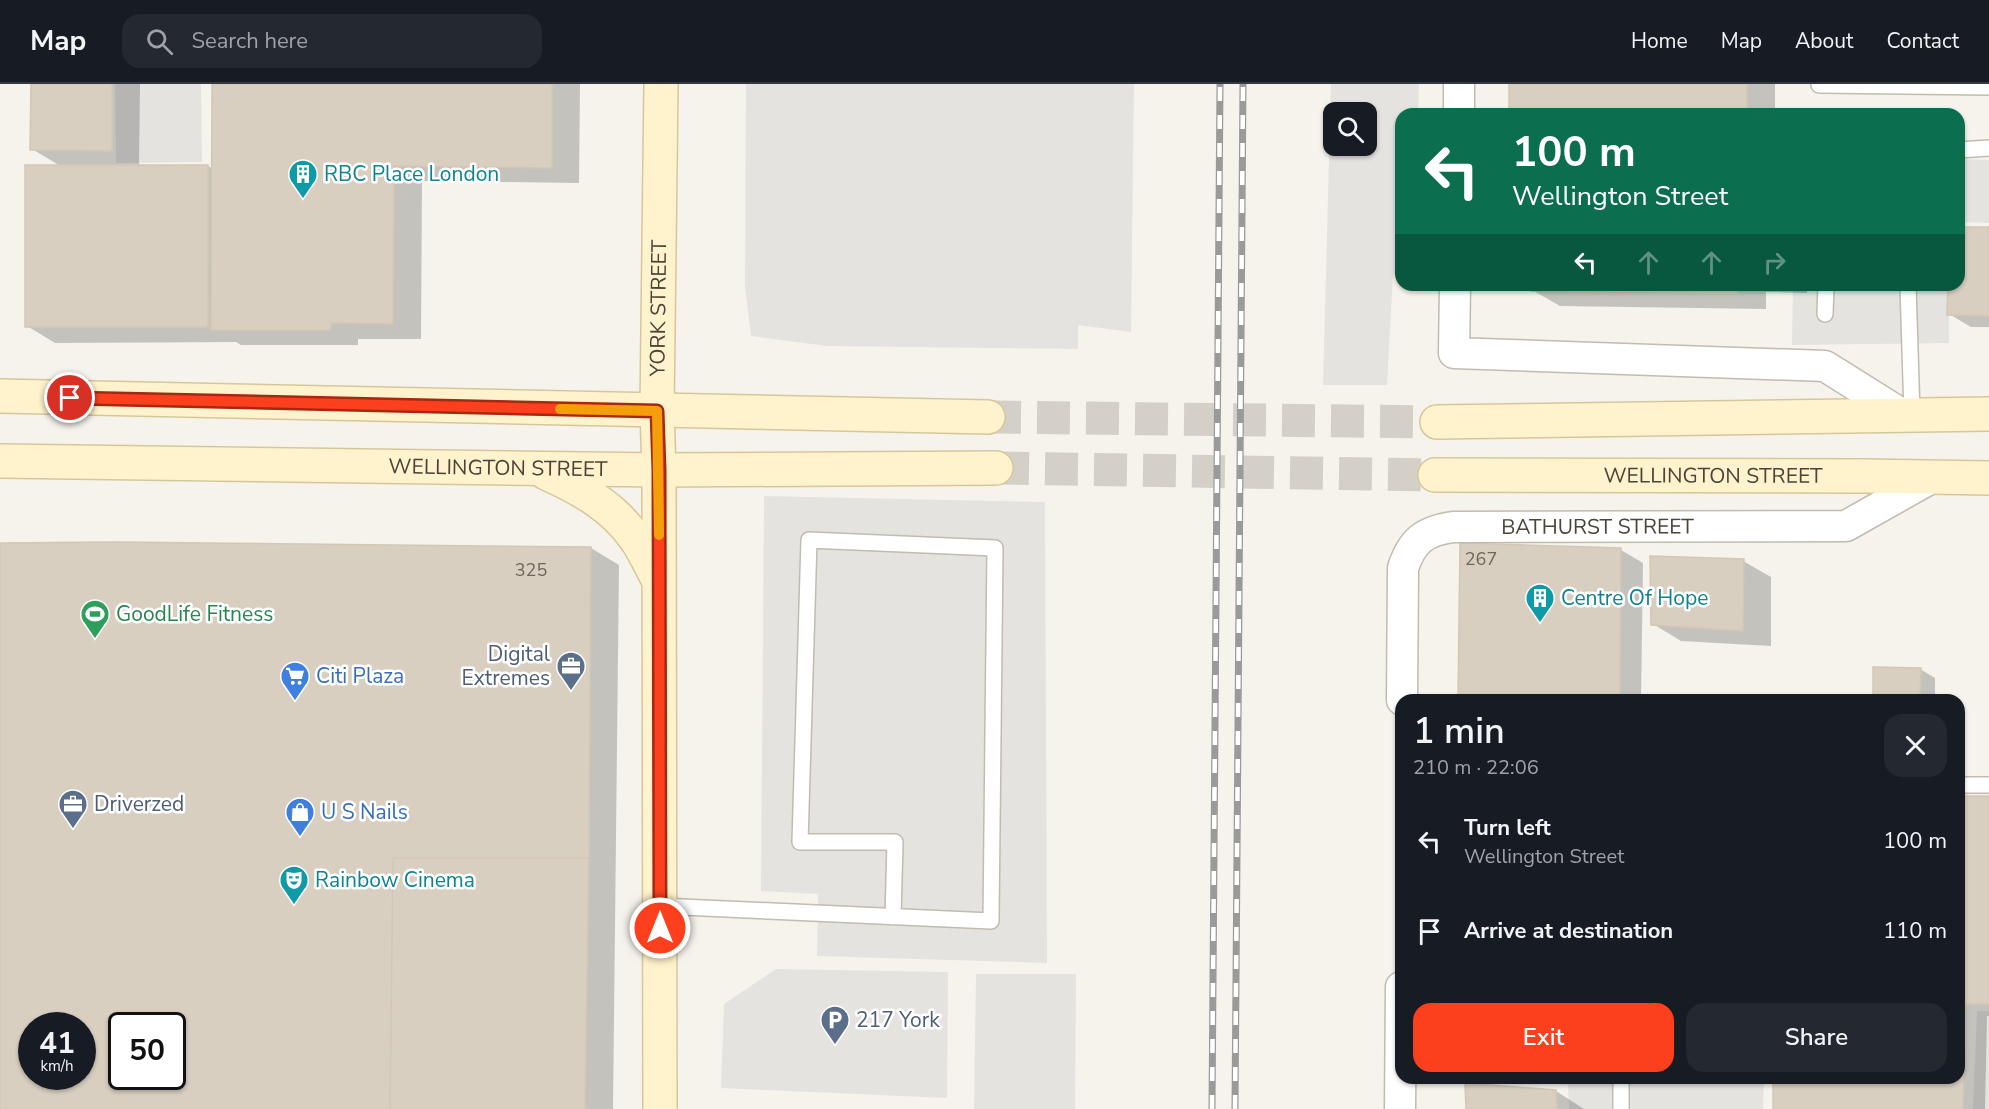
<!DOCTYPE html>
<html lang="en">
<head>
<meta charset="utf-8">
<style>
  :root { --surface:#171b24; --page:#242831; --text:#f1f3f6; --muted:#9ea1a6; --line:#363941; --accent:#fc3f1d }
  body { margin:0; font-family:"Nunito Sans",sans-serif; background:var(--page); color:var(--text); height:100vh; display:flex; flex-direction:column; font-size:22px; white-space:nowrap }
  * { box-sizing:border-box; margin:0 }
  p { font-size:20px; color:var(--muted) }
  .icon { flex:none; width:33px; height:33px; fill:none; stroke:currentColor; stroke-width:2; stroke-linecap:round; stroke-linejoin:round }
  .map { position:relative; flex:1; overflow:hidden }
  .panel { position:absolute; left:1395px; top:610px; width:570px; height:390px; display:flex; flex-direction:column; background:var(--surface); border-radius:18px; box-shadow:0 2px 4px #0004 }
  .panel>* { flex:none }
  .top-card { position:absolute; left:1395px; top:24px; width:570px; height:183px; border-radius:18px; box-shadow:0 2px 4px #0004; background:#0b6e4f; color:#fff; overflow:hidden }
  .fabs { position:absolute; left:1323px; top:18px; display:grid; gap:12px }
  .fabs a { display:grid; place-items:center; width:54px; height:54px; border-radius:12px; background:var(--surface); box-shadow:0 2px 4px #0004; font-size:30px }
  .speed { position:absolute; left:18px; top:928px; display:flex; gap:12px; font-size:30px; font-weight:700; text-align:center }
  .speed>* { display:grid; place-content:center; width:78px; height:78px; border-radius:50%; background:var(--surface); box-shadow:0 2px 4px #0004; line-height:1 }
  .speed small { font-size:15px; font-weight:400 }
  .speed .limit { border:3px solid #111; border-radius:9px; background:#fff; color:#111 }
  .pin { position:absolute; display:grid; place-items:center; width:51px; height:51px; color:#fff; margin:-26px; border:3px solid #fff; border-radius:50%; box-shadow:0 2px 6px #0007 }
  .me { position:absolute; width:66px; margin:-33px; rotate:0deg; stroke-linejoin:round; filter:drop-shadow(0 0 4px #0008) }
  .turn { display:flex; align-items:center; gap:21px; height:126px; padding:0 18px; font-size:27px }
  .turn .icon { width:78px; height:78px; stroke-width:2.5 }
  .turn b { display:block; font-size:42px; line-height:51px }
  .lanes { display:flex; align-items:center; height:57px; padding:0 18px; background:#0003; justify-content:center; gap:30px; direction:ltr }
  .lanes .off { opacity:.35 }
  .round { display:grid; place-items:center; flex:none; width:63px; height:63px; border-radius:18px; background:var(--page) }
  .summary { display:flex; align-items:center; justify-content:space-between; height:102px; padding:0 18px }
  h1 { font-size:36px; font-weight:600; line-height:45px }
  .action { display:flex; gap:12px; margin-top:auto; padding:12px 18px }
  .action a { flex:1; height:69px; border-radius:18px; background:var(--accent); color:#fff; font-size:24px; font-weight:600; line-height:69px; text-align:center }
  .action a+a { background:var(--page); color:var(--text) }
  ul { padding:0; list-style:none }
  li { display:flex; align-items:center; gap:18px; height:90px; padding:0 18px }
  li div { flex:1 }
  li b { display:block; font-size:22px }
  li em { font-style:normal }
  header { display:flex; align-items:center; gap:36px; box-sizing:border-box; height:84px; padding:0 30px; background:var(--surface); border-bottom:2px solid var(--line) }
  header strong { font-size:28px }
  nav { display:flex; gap:33px; margin-inline-start:auto; font-size:21px }
  .search { width:420px; height:54px; background:var(--page); display:flex; align-items:center; gap:15px; box-sizing:border-box; padding:0 21px; border-radius:18px; color:var(--muted); font-size:22px }
  .map>svg:first-child { display:block }
  .parking { fill:#e5e3e0; fill-rule:evenodd }
  .shadow { fill:#0003; fill-rule:evenodd }
  .building { fill:#d8cfc1; stroke:#d3c7b4; stroke-width:1.5; fill-rule:evenodd }
  .lines { fill:none; stroke-linecap:round; stroke-linejoin:round }
  .secondary-tunnel { stroke:#d4d0c8; stroke-width:33; stroke-dasharray:33 16; stroke-linecap:butt }
  .service-casing { stroke:#c2bbae; stroke-width:18 }
  .minor-casing { stroke:#c2bbae; stroke-width:33 }
  .secondary-casing { stroke:#d6c79b; stroke-width:36 }
  .service { stroke:#fff; stroke-width:15 }
  .minor { stroke:#fff; stroke-width:30 }
  .secondary { stroke:#fff3cd; stroke-width:33 }
  .rail-casing { stroke:#9a9a9a; stroke-width:7 }
  .rail { stroke:#fff; stroke-width:4.5; stroke-dasharray:14; stroke-linecap:butt }
  .route-casing { stroke:#a42913; stroke-width:15 }
  .route { stroke:#fc3f1d; stroke-width:10 }
  .slow { stroke:#f59e0b; stroke-width:10 }
  .labels { text-anchor:middle; dominant-baseline:central; stroke-width:5; stroke-linejoin:round; paint-order:stroke }
  .number-label { font-size:18px; fill:#6e675b }
  .culture-label { font-size:21px; fill:#0d838f; stroke:#fff; text-anchor:start }
  .street-label { font-size:21px; fill:#4b4439; stroke:#fff }
  .leisure-label { font-size:21px; fill:#27864d; stroke:#fff; text-anchor:start }
  .service-label { font-size:21px; fill:#4e5e75; stroke:#fff; text-anchor:start }
  .shop-label { font-size:21px; fill:#366cbe; stroke:#fff; text-anchor:start }
</style>
</head>
<body>
<header>
<strong>Map</strong>
<div class="search"><svg class="icon" aria-label="search" viewBox="0 0 24 24"><circle cx="10" cy="10" r="6"/><path d="M15 15l6 6"/></svg>Search here</div>
<nav><a>Home</a><a>Map</a><a>About</a><a>Contact</a></nav>
</header>
<div class="map">
<svg width="1989" height="1025" viewBox="0 0 1989 1025">
  <rect width="100%" height="100%" fill="#f6f3ec"/>
  <path class="parking" d="M 115,0 L 201,0 L 202,78 L 116,79 Z
    M 746,0 L 1134,0 L 1131,248 L 1078,241 L 1078,265 L 827,262 L 751,252 L 745,202 Z
    M 1331,0 L 1419,0 L 1418,30 L 1401,30 L 1401,189 L 1393,191 L 1387,301 L 1323,301 ZM 1334,28 L 1366,28 L 1366,62 L 1334,62 Z
    M 1959,75 L 1989,76 L 1989,139 L 1959,138 Z
    M 1793,201 L 1949,201 L 1949,259 L 1792,261 Z
    M 764,412 L 1045,418 L 1047,879 L 817,872 L 818,810 L 761,807 Z
    M 776,885 L 948,888 L 947,1014 L 721,1004 L 724,920 Z
    M 976,890 L 1076,890 L 1075,1025 L 974,1025 Z
    M 1977,927 L 1989,927 L 1989,1025 L 1973,1025 Z
    M 1505,995 L 1764,995 L 1763,1025 L 1569,1025 L 1568,1001 Z"/>
  <path class="shadow" d="M 32,0 L 140,0 L 139,83 L 208,82 L 213,85 L 213,0 L 580,0 L 579,99 L 422,97 L 421,255 L 358,255 L 358,261 L 241,261 L 236,258 L 55,259 L 27,242 L 62,83 L 32,65 Z
    M 1511,0 L 1775,0 L 1775,30 L 1510,30 Z
    M 1959,145 L 1989,145 L 1989,243 L 1971,243 L 1949,230 L 1949,201 L 1959,201 Z
    M 1528,201 L 1807,201 L 1807,209 L 1766,208 L 1766,225 L 1560,222 L 1532,206 Z
    M 0,460 L 591,464 L 619,481 L 613,1025 L 0,1025 ZM 32,942 L 82,942 L 82,993 L 32,993 ZM 122,942 L 172,942 L 172,993 L 122,993 Z
    M 1462,461 L 1621,466 L 1643,479 L 1641,616 L 1460,616 Z
    M 1743,477 L 1771,493 L 1771,562 L 1681,557 L 1653,540 Z
    M 1874,584 L 1920,585 L 1935,594 L 1935,616 L 1874,616 Z
    M 1959,713 L 1989,713 L 1989,932 L 1987,932 L 1985,1025 L 1775,1025 L 1959,994 Z
    M 1556,1007 L 1584,1025 L 1467,1025 Z"/>
  <path class="building" d="M 31,0 L 112,0 L 112,67 L 30,66 Z
    M 212,0 L 552,0 L 552,84 L 394,82 L 393,240 L 331,239 L 331,246 L 211,246 Z
    M 1509,0 L 1747,0 L 1747,30 L 1509,30 Z
    M 25,81 L 208,81 L 208,243 L 25,243 Z
    M 1959,143 L 1989,143 L 1989,232 L 1947,231 L 1948,201 L 1959,201 Z
    M 1526,201 L 1738,201 L 1738,210 L 1531,207 Z
    M 114,458 L 591,463 L 589,774 L 393,774 L 390,1025 L 0,1025 L 0,459 ZM 32,942 L 82,942 L 82,993 L 32,993 ZM 122,942 L 172,942 L 172,993 L 122,993 Z
    M 1460,459 L 1621,464 L 1620,616 L 1458,616 Z
    M 1650,472 L 1744,475 L 1743,547 L 1651,541 Z
    M 1873,583 L 1921,584 L 1920,616 L 1873,616 Z
    M 1959,712 L 1989,712 L 1989,920 L 1966,920 L 1963,1025 L 1773,1025 L 1773,994 L 1959,994 Z
    M 393,774 L 589,774 L 585,1025 L 390,1025 Z
    M 1465,999 L 1556,1006 L 1557,1025 L 1466,1025 Z"/>
  <g class="lines">
    <path class="secondary-tunnel" d="M 988,333 L 1437,338
      M 996,384 L 1435,391"/>
    <g class="service-casing">
      <path id="service" d="M 1819,1 L 1989,3
        M 1959,66 L 1989,64
        M 1908,201 L 1912,330
        M 1825,230 L 1826,201
        M 1959,701 L 1989,701
        M 660,822 L 991,837 L 995,464 L 809,456 L 800,758 L 895,758 L 893,833
        M 1621,994 L 1621,1025"/>
    </g>
    <g class="minor-casing">
      <g id="minor">
        <path d="M 1459,30 L 1459,0"/>
        <path d="M 1455,201 L 1454,269 L 1825,282 L 1903,331"/>
        <path id="s1" d="M 1402,616 L 1403,484 C 1412,457 1424,447 1453,443 L 1846,442 L 1933,393"/>
        <path d="M 1400,1025 L 1401,903"/>
      </g>
    </g>
    <g class="secondary-casing">
      <g id="secondary">
        <path d="M 0,312 L 988,333"/>
        <path d="M 1437,338 L 1989,330"/>
        <path id="s2" d="M 0,377 L 659,386 L 996,384"/>
        <path d="M 546,389 C 581,405 613,422 635,454 C 644,466 650,481 658,495"/>
        <path id="s3" d="M 1435,391 L 1865,392 L 1989,394"/>
        <path id="s4" d="M 660,1025 L 659,386 L 657,327 L 661,0"/>
      </g>
    </g>
    <use href="#service" class="service"/>
    <use href="#minor" class="minor"/>
    <use href="#secondary" class="secondary"/>
    <g class="rail-casing">
      <path id="rail" d="M 1212,1025 L 1220,0
        M 1235,1025 L 1243,0"/>
    </g>
    <use href="#rail" class="rail"/>
  </g>
  <g class="lines">
    <g class="route-casing">
      <path id="route" d="M 70,314 L 657,327 L 659,386 L 660,844"/>
    </g>
    <use href="#route" class="route"/>
    <path class="slow" d="M 560,325 L 657,327 L 659,451"/>
  </g>
  <defs>
    <g id="building-pin" transform="scale(1.5)"><path d="M0 17L-7.5 6A9.5 9.5 0 1 1 7.5 6Z" fill="#0f9aa8" stroke="#fff"/><path d="M-4-6H4V6H1V3H-1V6H-4ZM-2.5-4.3h1.7v1.8h-1.7ZM.8-4.3h1.7v1.8H.8ZM-2.5-1h1.7V.8h-1.7ZM.8-1h1.7V.8H.8Z" fill="#fff"/></g>
    <g id="stadium-pin" transform="scale(1.5)"><path d="M0 17L-7.5 6A9.5 9.5 0 1 1 7.5 6Z" fill="#2e9e5b" stroke="#fff"/><path d="M0-5a6.5 5 0 1 0 0 10a6.5 5 0 1 0 0-10ZM-3.5-1.8h7v3.6h-7Z" fill="#fff"/></g>
    <g id="office-pin" transform="scale(1.5)"><path d="M0 17L-7.5 6A9.5 9.5 0 1 1 7.5 6Z" fill="#5c6f8a" stroke="#fff"/><path d="M-6-3h4V-5.5h4V-3h4V5H-6ZM-1-4.5V-3h2v-1.5ZM-6 0V1H6V0Z" fill="#fff"/></g>
    <g id="supermarket-pin" transform="scale(1.5)"><path d="M0 17L-7.5 6A9.5 9.5 0 1 1 7.5 6Z" fill="#3f7fe0" stroke="#fff"/><path d="M-6-5.5h2.5l.6 2H6L4.5 2H-2.5L-4.4-4H-6ZM-1.5 3.2a1.3 1.3 0 1 0 .1 0ZM3 3.2a1.3 1.3 0 1 0 .1 0Z" fill="#fff"/></g>
    <g id="shop-pin" transform="scale(1.5)"><path d="M0 17L-7.5 6A9.5 9.5 0 1 1 7.5 6Z" fill="#3f7fe0" stroke="#fff"/><path d="M-5-2.5h2.3a2.7 3.5 0 0 1 5.4 0H5L5.5 6h-11ZM-1.5-2.5h3a1.5 2.3 0 0 0-3 0Z" fill="#fff"/></g>
    <g id="theatre-pin" transform="scale(1.5)"><path d="M0 17L-7.5 6A9.5 9.5 0 1 1 7.5 6Z" fill="#0f9aa8" stroke="#fff"/><path d="M-5-5.5Q0-4 5-5.5V0Q5 5 0 6Q-5 5-5 0ZM-3.3-2.5H-1v1.5H-3.3ZM1-2.5H3.3v1.5H1ZM-2.8 1Q0 5.5 2.8 1Z" fill="#fff"/></g>
    <g id="parking-pin" transform="scale(1.5)"><path d="M0 17L-7.5 6A9.5 9.5 0 1 1 7.5 6Z" fill="#5c6f8a" stroke="#fff"/><path d="M-3.5-5.5H1a3.5 3.5 0 0 1 0 7H-1V5.5H-3.5ZM-1-3.4V-.6H.8a1.4 1.4 0 0 0 0-2.8Z" fill="#fff"/></g>
  </defs>
  <g fill-rule="evenodd">
    <use href="#building-pin" x="303" y="90"/>
    <use href="#building-pin" x="1540" y="514"/>
    <use href="#stadium-pin" x="95" y="530"/>
    <use href="#office-pin" x="571" y="582"/>
    <use href="#supermarket-pin" x="295" y="592"/>
    <use href="#office-pin" x="73" y="720"/>
    <use href="#shop-pin" x="300" y="728"/>
    <use href="#theatre-pin" x="294" y="796"/>
    <use href="#parking-pin" x="835" y="936"/>
  </g>
  <g class="labels">
    <g class="number-label">
      <text x="1481" y="475">267</text>
      <text x="531" y="486">325</text>
    </g>
    <g class="culture-label">
      <text x="324" y="90">RBC Place London</text>
      <text x="1561" y="514">Centre Of Hope</text>
      <text x="315" y="796">Rainbow Cinema</text>
    </g>
    <g class="street-label">
      <text stroke="none"><textPath href="#s4" startOffset="801">YORK STREET</textPath></text>
      <text stroke="none"><textPath href="#s2" startOffset="498">WELLINGTON STREET</textPath></text>
      <text stroke="none"><textPath href="#s3" startOffset="278">WELLINGTON STREET</textPath></text>
      <text stroke="none"><textPath href="#s1" startOffset="346">BATHURST STREET</textPath></text>
    </g>
    <g class="leisure-label">
      <text x="116" y="530">GoodLife Fitness</text>
    </g>
    <g class="service-label">
      <text x="550" y="570" text-anchor="end">Digital<tspan x="550" dy="24">Extremes</tspan></text>
      <text x="94" y="720">Driverzed</text>
      <text x="856" y="936">217 York</text>
    </g>
    <g class="shop-label">
      <text x="316" y="592">Citi Plaza</text>
      <text x="321" y="728">U S Nails</text>
    </g>
  </g>
</svg>
<div class="fabs">
<a><svg class="icon" aria-label="search" viewBox="0 0 24 24"><circle cx="10" cy="10" r="6"/><path d="M15 15l6 6"/></svg></a>
</div>
<div class="speed"><div>41<small>km/h</small></div><div class="limit">50</div></div>
<div class="pin" style="left:70px;top:314px;background:#d93025"><svg class="icon" aria-label="arrive" viewBox="0 0 24 24"><path d="M6 21V4h12l-3 4 3 4H6"/></svg></div>
<svg class="me" style="left:660px;top:844px" viewBox="-20 -20 40 40"><circle r="17" fill="#fc3f1d" stroke="#fff" stroke-width="3"/><path d="M0-11L8 9 0 5-8 9z" fill="#fff"/></svg>
<div class="top-card">
<div class="turn"><svg class="icon" aria-label="left" viewBox="0 0 24 24"><path d="M17 20v-9H6M10 6l-5 5 5 5"/></svg><div><b>100 m</b>Wellington Street</div></div>
<div class="lanes"><svg class="icon" aria-label="left" viewBox="0 0 24 24"><path d="M17 20v-9H6M10 6l-5 5 5 5"/></svg><svg class="icon off" aria-label="ahead" viewBox="0 0 24 24"><path d="M12 20V5M6 11l6-6 6 6"/></svg><svg class="icon off" aria-label="ahead" viewBox="0 0 24 24"><path d="M12 20V5M6 11l6-6 6 6"/></svg><svg class="icon off" aria-label="right" viewBox="0 0 24 24"><path d="M7 20v-9h11M14 6l5 5-5 5"/></svg></div>
</div>
<section class="panel">
<div class="summary"><div><h1>1 min</h1><p>210 m · 22:06</p></div><a class="round"><svg class="icon" aria-label="close" viewBox="0 0 24 24"><path d="M6 6l12 12M18 6L6 18"/></svg></a></div>
<ul>
<li><svg class="icon" aria-label="left" viewBox="0 0 24 24"><path d="M17 20v-9H6M10 6l-5 5 5 5"/></svg><div><b>Turn left</b><p>Wellington Street</p></div><em>100 m</em></li>
<li><svg class="icon" aria-label="arrive" viewBox="0 0 24 24"><path d="M6 21V4h12l-3 4 3 4H6"/></svg><div><b>Arrive at destination</b></div><em>110 m</em></li>
</ul>
<div class="action"><a>Exit</a><a>Share</a></div>
</section>
</div>
</body>
</html>
